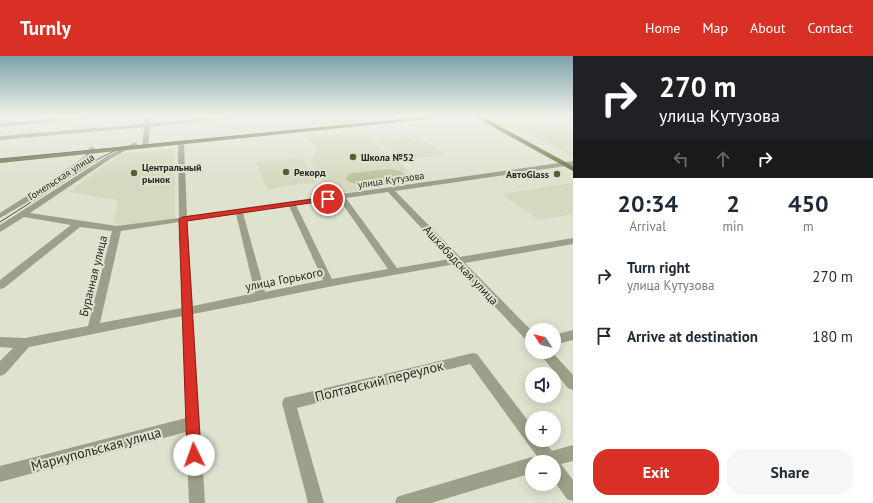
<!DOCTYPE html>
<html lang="en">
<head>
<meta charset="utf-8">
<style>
  :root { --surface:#fff; --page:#f6f6f7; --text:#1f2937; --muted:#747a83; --accent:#d93025 }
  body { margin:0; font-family:"PT Sans",sans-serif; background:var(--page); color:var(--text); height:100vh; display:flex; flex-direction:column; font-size:15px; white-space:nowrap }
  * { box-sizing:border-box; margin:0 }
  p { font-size:13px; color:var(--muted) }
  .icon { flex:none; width:22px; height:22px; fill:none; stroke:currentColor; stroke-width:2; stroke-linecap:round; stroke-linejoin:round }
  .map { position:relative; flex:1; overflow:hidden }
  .drawer { display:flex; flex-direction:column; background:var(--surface); width:300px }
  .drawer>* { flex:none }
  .top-card { background:#202124; color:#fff; overflow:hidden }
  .needle { width:26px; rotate:306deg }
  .fabs { position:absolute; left:525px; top:267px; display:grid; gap:8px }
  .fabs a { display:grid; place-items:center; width:36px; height:36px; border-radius:50%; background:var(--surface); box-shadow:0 2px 10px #0003; font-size:20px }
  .pin { position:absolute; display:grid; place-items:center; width:34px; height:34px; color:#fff; margin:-17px; border:2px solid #fff; border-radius:50%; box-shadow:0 1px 4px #0007 }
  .me { position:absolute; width:44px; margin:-22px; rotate:357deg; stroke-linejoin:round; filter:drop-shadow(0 0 3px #0008) }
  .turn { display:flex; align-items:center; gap:14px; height:84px; padding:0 20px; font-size:18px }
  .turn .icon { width:52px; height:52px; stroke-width:2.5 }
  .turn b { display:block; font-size:28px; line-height:34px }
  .lanes { display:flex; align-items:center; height:38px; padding:0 20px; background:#0003; justify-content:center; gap:20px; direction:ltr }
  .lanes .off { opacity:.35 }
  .eta { display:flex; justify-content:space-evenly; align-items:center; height:68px; text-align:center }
  .eta b { font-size:24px; font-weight:800; line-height:28px }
  .primary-button { display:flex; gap:8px; margin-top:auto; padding:8px 20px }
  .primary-button a { flex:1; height:46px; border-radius:16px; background:var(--accent); color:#fff; font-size:16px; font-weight:800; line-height:46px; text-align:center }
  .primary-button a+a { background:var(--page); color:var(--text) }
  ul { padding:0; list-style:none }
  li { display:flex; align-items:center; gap:12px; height:60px; padding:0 20px }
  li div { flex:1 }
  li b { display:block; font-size:15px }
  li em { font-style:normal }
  header { display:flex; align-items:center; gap:24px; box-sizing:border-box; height:56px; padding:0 20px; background:var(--accent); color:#fff }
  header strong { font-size:19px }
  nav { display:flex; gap:22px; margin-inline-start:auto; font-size:14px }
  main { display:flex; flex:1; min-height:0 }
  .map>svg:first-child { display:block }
  .built { fill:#d5d9bf }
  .green { fill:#bcc29c }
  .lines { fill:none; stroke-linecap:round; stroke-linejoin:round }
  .minor { fill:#9ca088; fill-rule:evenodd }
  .major { fill:#646b3e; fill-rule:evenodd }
  .tram { stroke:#4a4b42; stroke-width:1 }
  .route { fill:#d93025; stroke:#8d1f18 }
  .poi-dot { fill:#595f2e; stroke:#dee2cf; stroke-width:1.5 }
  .labels { text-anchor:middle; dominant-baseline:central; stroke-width:4; stroke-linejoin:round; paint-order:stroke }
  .far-poi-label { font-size:10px; font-weight:bold; fill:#292a23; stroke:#dee2cf; text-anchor:start }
  .far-street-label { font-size:10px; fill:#292a23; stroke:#dee2cf }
  .street-label { font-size:12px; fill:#292a23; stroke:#dee2cf }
  .near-street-label { font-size:14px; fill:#292a23; stroke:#dee2cf }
</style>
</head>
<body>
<header>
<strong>Turnly</strong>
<nav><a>Home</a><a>Map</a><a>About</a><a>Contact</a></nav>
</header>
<main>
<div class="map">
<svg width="573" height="447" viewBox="0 0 573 447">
  <rect width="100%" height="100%" fill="#dee2cf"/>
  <path class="built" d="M 507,60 L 540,60 L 573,75 L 573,101 L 496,61 Z
    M 364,76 L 420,125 L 333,138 L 311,107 L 318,95 L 308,82 Z
    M 405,81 L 430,88 L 446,99 L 400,104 L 377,84 Z
    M 174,93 L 175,162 L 118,171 L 114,167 L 118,144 L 69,136 L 121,98 Z
    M 301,101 L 318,126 L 267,133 L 256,106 Z
    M 573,127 L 573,158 L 540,164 L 501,138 Z"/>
  <path class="green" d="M 389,113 L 400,115 L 405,119 L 405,122 C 396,129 353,133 346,123 L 348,119 L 352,117 Z"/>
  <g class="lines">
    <path class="minor" d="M 88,60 L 113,60 L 0,71 L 0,67 Z
      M 145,60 L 150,60 L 150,67 L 231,60 L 254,60 L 150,71 L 148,91 L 145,93 L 142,91 L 144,71 L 0,84 L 0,80 L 145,68 Z
      M 135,86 L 138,88 L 137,89 L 113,101 L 30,157 L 117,170 L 179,162 L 178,88 L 181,86 L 184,88 L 187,160 L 573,105 L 573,109 L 395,135 L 460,201 L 573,182 L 573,188 L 465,207 L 532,275 L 532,288 L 528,286 L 455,208 L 338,229 L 193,258 L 205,447 L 189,447 L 186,376 L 0,426 L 0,410 L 186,362 L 182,260 L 29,291 L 5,318 L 0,320 L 0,305 L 13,292 L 0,291 L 0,281 L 25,282 L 88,270 L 112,175 L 80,171 L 4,232 L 0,233 L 0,224 L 71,169 L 24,161 L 0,176 L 0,169 L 109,99 ZM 388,136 L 450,203 L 397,212 L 346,142 ZM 339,143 L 388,213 L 332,223 L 296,149 ZM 289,150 L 323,224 L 265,236 L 243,157 ZM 236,158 L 255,237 L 193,250 L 187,165 ZM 179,166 L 182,252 L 100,267 L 121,175 Z
      M 90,91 L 95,92 L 90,102 L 53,131 L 0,162 L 0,157 L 47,127 L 85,100 Z
      M 573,274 L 573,284 L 554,289 L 554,279 Z
      M 538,296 L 552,296 L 573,319 L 573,334 L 568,332 Z
      M 473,297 L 477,298 L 532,370 L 532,384 L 543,384 L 552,395 L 573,389 L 573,405 L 561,408 L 573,424 L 573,445 L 567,443 L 554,425 L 554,406 L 532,406 L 532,417 L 431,447 L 395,447 L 397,441 L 403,439 L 532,401 L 536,403 L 537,400 L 528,388 L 470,308 L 297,352 L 324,447 L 308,447 L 282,347 L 284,342 Z"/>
    <path class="major" d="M 432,60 L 457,60 L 0,107 L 0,103 Z
      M 473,60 L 481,60 L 573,110 L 573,115 Z"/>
    <path class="tram" d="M 0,103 L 442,60
      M 0,166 L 100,102 L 114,95"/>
  </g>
  <linearGradient id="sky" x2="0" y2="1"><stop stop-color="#7ea2ab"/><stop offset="0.49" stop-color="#f0f2e9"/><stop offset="1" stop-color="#f0f2e9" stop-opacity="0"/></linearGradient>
  <rect width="573" height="123" fill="url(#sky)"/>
  <path class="route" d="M 328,141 L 332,143 L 331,144 L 187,165 L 201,399 L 199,404 L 194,406 L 189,404 L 187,399 L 179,163 L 183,161 Z"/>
  <g class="poi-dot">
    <circle cx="353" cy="101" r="4"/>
    <circle cx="286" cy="116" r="4"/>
    <circle cx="134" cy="117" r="4"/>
    <circle cx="557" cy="118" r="4"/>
  </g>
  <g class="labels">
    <g class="far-poi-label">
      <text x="361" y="101">Школа №52</text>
      <text x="142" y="111">Центральный<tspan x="142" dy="12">рынок</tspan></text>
      <text x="294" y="116">Рекорд</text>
      <text x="549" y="118" text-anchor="end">АвтоGlass</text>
    </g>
    <g class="far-street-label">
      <text transform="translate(61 121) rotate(-33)">Гомельская улица</text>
      <text transform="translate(391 124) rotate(-8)">улица Кутузова</text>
    </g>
    <g class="street-label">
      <text transform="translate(461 209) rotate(47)">Ашхабадская улица</text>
      <text transform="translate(93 220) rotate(-76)">Буранная улица</text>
      <text transform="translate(284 223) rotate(-11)">улица Горького</text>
    </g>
    <g class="near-street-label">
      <text transform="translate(379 325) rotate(-14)">Полтавский переулок</text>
      <text transform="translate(96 393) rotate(-15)">Мариупольская улица</text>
    </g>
  </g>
</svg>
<div class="fabs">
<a><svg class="needle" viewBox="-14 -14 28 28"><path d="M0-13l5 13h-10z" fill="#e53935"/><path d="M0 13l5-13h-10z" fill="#747a83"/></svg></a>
<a><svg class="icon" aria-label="sound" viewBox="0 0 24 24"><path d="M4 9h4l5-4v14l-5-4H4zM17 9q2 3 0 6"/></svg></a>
<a>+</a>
<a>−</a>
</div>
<div class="pin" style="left:328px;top:143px;background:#d93025"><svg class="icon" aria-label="arrive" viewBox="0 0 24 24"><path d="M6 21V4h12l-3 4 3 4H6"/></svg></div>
<svg class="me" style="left:194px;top:399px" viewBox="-20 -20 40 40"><circle r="19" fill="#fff"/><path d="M0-13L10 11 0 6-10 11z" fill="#d93025"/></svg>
</div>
<section class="drawer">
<div class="top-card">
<div class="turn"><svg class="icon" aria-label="right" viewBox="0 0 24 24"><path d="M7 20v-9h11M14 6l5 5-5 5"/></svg><div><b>270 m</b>улица Кутузова</div></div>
<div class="lanes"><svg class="icon off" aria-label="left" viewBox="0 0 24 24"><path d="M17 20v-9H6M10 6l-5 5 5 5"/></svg><svg class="icon off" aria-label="ahead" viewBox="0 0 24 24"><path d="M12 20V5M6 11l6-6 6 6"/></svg><svg class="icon" aria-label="right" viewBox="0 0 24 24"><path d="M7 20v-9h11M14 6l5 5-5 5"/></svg></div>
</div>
<div class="eta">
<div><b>20:34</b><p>Arrival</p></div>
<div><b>2</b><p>min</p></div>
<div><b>450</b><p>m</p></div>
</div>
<ul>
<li><svg class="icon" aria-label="right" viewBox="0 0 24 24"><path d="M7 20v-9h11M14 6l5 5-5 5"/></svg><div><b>Turn right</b><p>улица Кутузова</p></div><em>270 m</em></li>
<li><svg class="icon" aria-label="arrive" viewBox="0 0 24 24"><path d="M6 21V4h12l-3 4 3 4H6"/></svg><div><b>Arrive at destination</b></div><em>180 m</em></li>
</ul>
<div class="primary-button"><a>Exit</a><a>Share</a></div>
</section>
</main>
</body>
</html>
